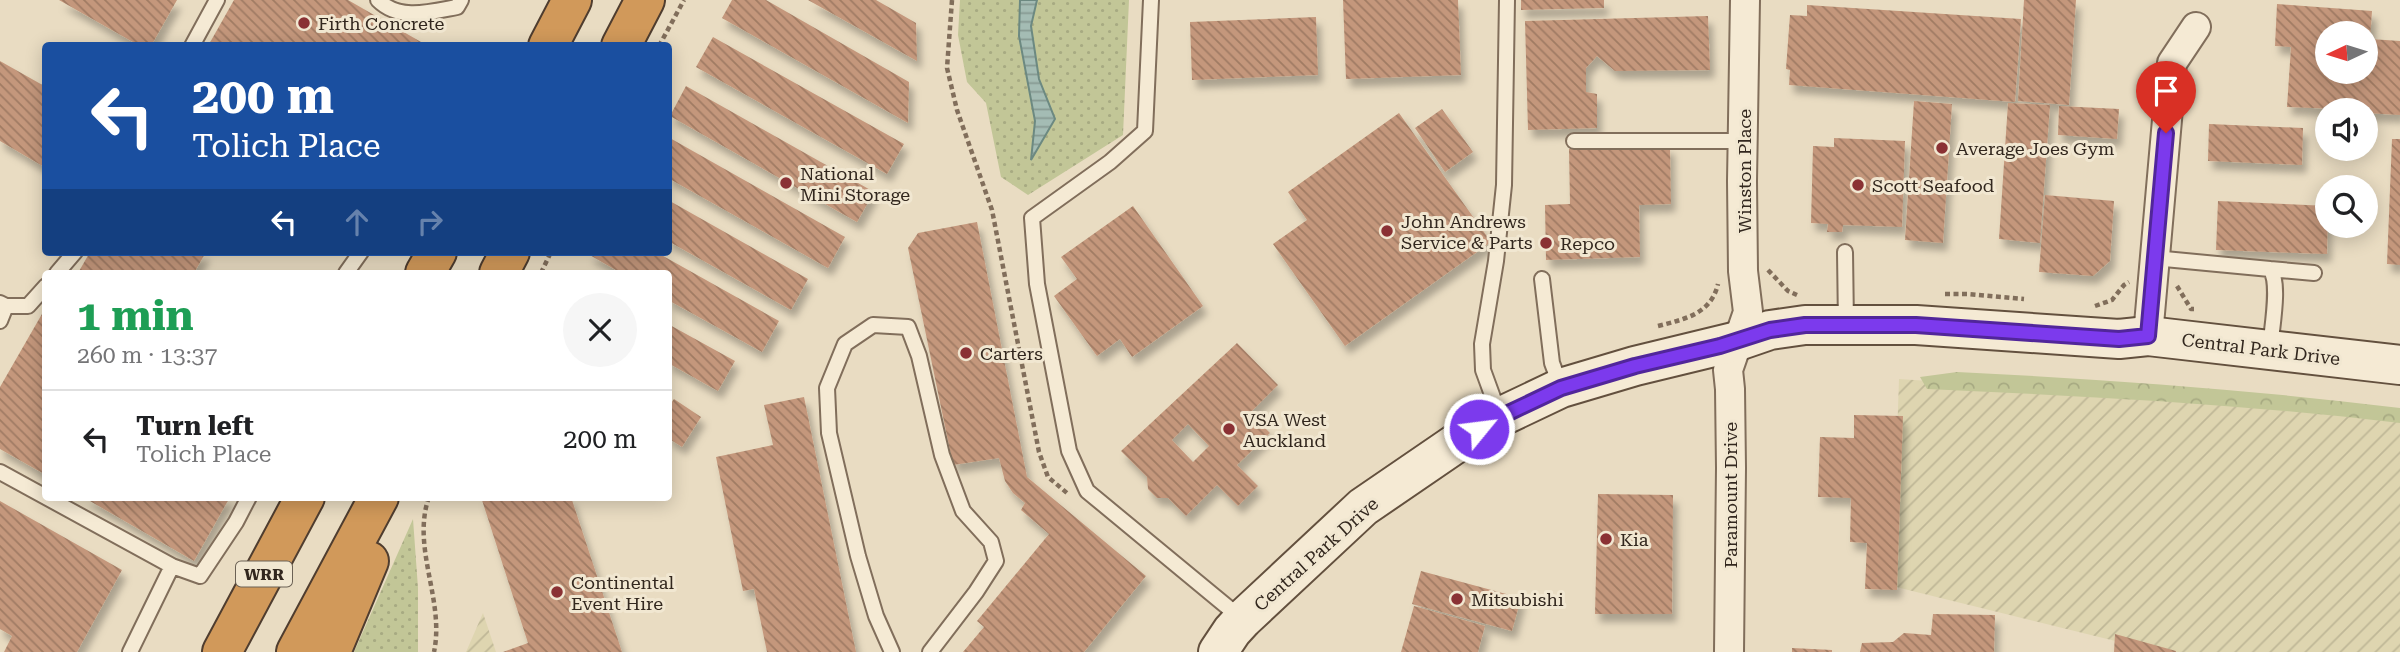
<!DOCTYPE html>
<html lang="en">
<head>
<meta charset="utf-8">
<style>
  :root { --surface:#fff; --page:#f6f6f6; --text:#202124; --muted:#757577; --line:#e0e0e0 }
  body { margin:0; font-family:"Roboto Serif",serif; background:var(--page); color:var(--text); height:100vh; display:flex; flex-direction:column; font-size:26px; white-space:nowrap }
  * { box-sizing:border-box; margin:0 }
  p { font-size:23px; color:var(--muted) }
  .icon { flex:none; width:38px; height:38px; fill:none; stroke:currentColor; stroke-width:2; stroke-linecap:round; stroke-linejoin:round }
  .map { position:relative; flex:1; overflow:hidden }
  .side { position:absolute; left:42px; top:270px; width:630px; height:231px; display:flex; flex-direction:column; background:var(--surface); border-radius:7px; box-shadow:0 4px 18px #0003 }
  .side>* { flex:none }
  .banner { position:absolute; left:42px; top:42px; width:630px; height:214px; border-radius:7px; box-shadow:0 4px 18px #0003; background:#1a4fa0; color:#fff; overflow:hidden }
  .needle { width:46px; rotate:266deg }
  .tools { position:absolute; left:2315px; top:21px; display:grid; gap:14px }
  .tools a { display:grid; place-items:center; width:63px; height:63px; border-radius:50%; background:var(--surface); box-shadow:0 4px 18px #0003; font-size:35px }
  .pin { position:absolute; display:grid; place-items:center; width:60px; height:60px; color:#fff; margin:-72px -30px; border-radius:50% 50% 50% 0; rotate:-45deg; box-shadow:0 0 7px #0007 }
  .pin .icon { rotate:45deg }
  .me { position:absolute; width:77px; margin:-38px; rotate:61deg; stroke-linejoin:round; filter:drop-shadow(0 0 5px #0008) }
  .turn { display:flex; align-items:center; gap:24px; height:147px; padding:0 35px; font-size:32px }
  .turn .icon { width:91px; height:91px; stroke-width:2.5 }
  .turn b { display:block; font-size:49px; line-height:60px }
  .lanes { display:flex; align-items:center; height:66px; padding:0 35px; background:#0003; justify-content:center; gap:35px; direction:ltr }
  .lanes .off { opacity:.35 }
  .round { display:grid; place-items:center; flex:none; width:74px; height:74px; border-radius:37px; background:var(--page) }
  .overview { display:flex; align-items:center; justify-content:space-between; height:119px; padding:0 35px }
  h1 { font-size:42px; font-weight:700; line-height:52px; color:#1e9e55 }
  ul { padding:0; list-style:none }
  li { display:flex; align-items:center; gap:21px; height:98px; padding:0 35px; border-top:2px solid var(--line) }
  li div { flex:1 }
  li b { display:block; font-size:26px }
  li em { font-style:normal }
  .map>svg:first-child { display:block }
  .farmland { fill:url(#farmland-furrows) }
  .grass { fill:url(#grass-dots) }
  .forest { fill:url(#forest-crowns) }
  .water { fill:url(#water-rules); stroke:#6c8981; stroke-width:2 }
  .building { fill:url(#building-back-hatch); fill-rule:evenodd; filter:url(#shadow) }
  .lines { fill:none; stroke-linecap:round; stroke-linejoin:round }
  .lane-casing { stroke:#816e5b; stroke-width:18 }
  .street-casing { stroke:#816e5b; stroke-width:32 }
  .secondary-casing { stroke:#63503e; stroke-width:42 }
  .highway-casing { stroke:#4f3d2f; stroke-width:42 }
  .path { stroke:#816e5b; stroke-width:4.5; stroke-dasharray:5 3.5; stroke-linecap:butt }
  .lane { stroke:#f5ead4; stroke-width:14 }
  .street { stroke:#f5ead4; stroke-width:28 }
  .secondary { stroke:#f5ead4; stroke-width:38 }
  .highway { stroke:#d1995a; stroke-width:38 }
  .route-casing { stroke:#51269a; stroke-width:18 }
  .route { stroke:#7c3aed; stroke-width:12 }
  .poi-dot { fill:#8a3134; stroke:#f1e7d1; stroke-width:2.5 }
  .labels { text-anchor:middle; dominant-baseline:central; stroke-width:6; stroke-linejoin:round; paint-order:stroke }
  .shield { fill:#f1e7d1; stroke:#6b6154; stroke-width:2 }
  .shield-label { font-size:16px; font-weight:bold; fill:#32271e }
  .poi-label { font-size:18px; fill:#32271e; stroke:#f1e7d1; text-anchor:start }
  .street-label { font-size:18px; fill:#32271e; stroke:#f1e7d1 }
</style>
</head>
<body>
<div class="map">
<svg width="2400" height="652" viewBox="0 0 2400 652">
  <defs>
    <pattern id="farmland-furrows" width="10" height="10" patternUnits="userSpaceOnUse" patternTransform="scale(1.75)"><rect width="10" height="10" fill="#ded5b0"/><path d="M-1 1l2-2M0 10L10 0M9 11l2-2" fill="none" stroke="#bfb797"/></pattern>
    <pattern id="grass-dots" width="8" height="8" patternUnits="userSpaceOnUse" patternTransform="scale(1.75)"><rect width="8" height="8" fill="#c2c697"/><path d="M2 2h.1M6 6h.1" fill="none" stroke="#a7aa82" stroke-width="1.8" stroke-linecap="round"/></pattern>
    <pattern id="forest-crowns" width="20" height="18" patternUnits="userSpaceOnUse" patternTransform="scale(1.75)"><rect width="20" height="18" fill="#c2c697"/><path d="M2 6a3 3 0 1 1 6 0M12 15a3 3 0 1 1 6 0" fill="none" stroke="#a7aa82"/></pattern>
    <pattern id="water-rules" width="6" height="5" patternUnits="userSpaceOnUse" patternTransform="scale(1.75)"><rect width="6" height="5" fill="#a4bcb4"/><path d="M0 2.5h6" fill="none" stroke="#869992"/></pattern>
    <pattern id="building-back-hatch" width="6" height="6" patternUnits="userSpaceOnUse" patternTransform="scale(1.75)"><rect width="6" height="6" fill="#c4977b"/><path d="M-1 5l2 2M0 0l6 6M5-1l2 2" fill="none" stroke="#a07b64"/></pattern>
    <filter id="shadow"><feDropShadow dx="4.5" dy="8" stdDeviation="3.5" flood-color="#0004"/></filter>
  </defs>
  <rect width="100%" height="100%" fill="#e9dcc2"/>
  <path class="farmland" d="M 1899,379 L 2304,406 L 2400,418 L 2400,652 L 2160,652 L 1892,586 Z
    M 483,613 L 496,652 L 466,652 Z"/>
  <path class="grass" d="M 960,0 L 1020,0 L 1019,36 L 1035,121 L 1031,158 L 1055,119 L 1039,79 L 1030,26 L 1037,0 L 1129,0 L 1123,135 L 1028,195 L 1001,177 L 986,103 L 967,82 L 958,35 Z
    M 413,519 L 418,588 L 418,652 L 354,652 Z"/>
  <path class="forest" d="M 1957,372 C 2105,379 2253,390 2400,408 L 2400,423 C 2243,404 2085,396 1927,389 L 1920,377 Z"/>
  <path class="water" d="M 1020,0 L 1037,0 L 1031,26 L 1039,79 L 1055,119 L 1031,160 L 1035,121 L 1019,36 Z"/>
  <path class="building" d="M 59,0 L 177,0 L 151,46 L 140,46 Z
    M 234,0 L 348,0 L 428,46 L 208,46 Z
    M 732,0 L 766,0 L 909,82 L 908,123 L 722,18 Z
    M 808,0 L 876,0 L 916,23 L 917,61 Z
    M 1343,0 L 1458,0 L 1461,75 L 1346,79 Z
    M 1521,0 L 1604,0 L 1604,8 L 1521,10 Z
    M 2024,0 L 2076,0 L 2069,105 L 2018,101 Z
    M 2277,4 L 2372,11 L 2370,39 L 2400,41 L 2400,115 L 2366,113 L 2366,110 L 2287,107 L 2291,47 L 2275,46 ZM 2328,33 L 2366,33 L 2366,72 L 2328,72 Z
    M 1807,5 L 2021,19 L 2015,102 L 1789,85 L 1790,70 L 1786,69 L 1790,15 L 1807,16 Z
    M 1708,16 L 1710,70 L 1615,71 L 1597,56 L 1586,68 L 1586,92 L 1597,94 L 1597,128 L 1528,130 L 1525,21 Z
    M 1316,17 L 1318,75 L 1192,80 L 1190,22 Z
    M 713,37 L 904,144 L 887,174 L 696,67 Z
    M 0,61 L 46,87 L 46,168 L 0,141 Z
    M 686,86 L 874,192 L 857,222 L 670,116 Z
    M 1914,101 L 1952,104 L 1943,243 L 1905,240 Z
    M 2008,103 L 2050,105 L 2040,243 L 1999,239 Z
    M 2059,106 L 2119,109 L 2117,139 L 2058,135 Z
    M 1442,109 L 1473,152 L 1445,172 L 1415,128 Z
    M 1399,113 L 1491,242 L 1345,346 L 1273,244 L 1307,220 L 1288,192 Z
    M 2209,124 L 2303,128 L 2302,165 L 2208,161 Z
    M 668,137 L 845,237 L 828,268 L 668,178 Z
    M 1834,138 L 1905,141 L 1902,227 L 1843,225 L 1842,232 L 1827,232 L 1828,224 L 1811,223 L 1813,146 L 1834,147 Z
    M 2392,139 L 2400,139 L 2400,265 L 2387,264 Z
    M 1670,146 L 1671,204 L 1639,205 L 1640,257 L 1546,260 L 1545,205 L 1570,204 L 1569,149 Z
    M 2045,195 L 2114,201 L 2110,261 L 2093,276 L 2039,272 Z
    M 668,200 L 808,279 L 791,310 L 668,241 Z
    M 2218,201 L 2328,206 L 2327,254 L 2216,250 Z
    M 1133,206 L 1203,306 L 1132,357 L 1120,339 L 1097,356 L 1054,296 L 1077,279 L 1061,257 Z
    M 977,222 L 1027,477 L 1146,576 L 1084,652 L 963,652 L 984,627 L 977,621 L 1049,534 L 1021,510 L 1025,503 L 1013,493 L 1005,481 L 999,458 L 953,465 L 908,248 L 918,233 Z
    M 90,252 L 206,252 L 194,273 L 78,273 Z
    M 589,252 L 656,252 L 779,321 L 762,352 L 668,300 L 668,273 L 621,273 L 588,254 Z
    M 46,307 L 46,475 L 0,449 L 0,387 Z
    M 668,324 L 735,361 L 718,391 L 668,363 Z
    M 1237,343 L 1278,385 L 1250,413 L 1270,433 L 1237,465 L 1258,486 L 1238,506 L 1217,485 L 1186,516 L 1168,498 L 1157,498 L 1148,489 L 1147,477 L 1121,451 ZM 1188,424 L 1209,446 L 1193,462 L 1172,440 Z
    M 804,397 L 856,652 L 767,652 L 754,589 L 743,591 L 716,457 L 773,445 L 764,405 Z
    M 674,399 L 701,417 L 682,447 L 668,438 L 668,407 Z
    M 1854,415 L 1903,416 L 1897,590 L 1865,589 L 1867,543 L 1850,542 L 1851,498 L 1818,497 L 1820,437 L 1854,438 Z
    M 1598,494 L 1673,495 L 1672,614 L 1595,614 Z
    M 83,497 L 230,497 L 194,561 Z
    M 481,497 L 571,497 L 622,652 L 503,652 L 528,643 Z
    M 0,501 L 122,570 L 77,652 L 4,652 L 12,636 L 0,629 Z
    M 1421,571 L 1521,598 L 1512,631 L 1412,604 Z
    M 1414,606 L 1485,626 L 1478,652 L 1401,652 Z
    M 1933,614 L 1995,615 L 1994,652 L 1860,652 L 1862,643 L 1893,642 L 1904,633 L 1931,635 Z
    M 2115,634 L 2176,651 L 2176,652 L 2114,652 Z
    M 1792,648 L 1832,650 L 1832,652 L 1792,652 Z"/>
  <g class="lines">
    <g class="lane-casing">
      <path id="lane" d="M 378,0 C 399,21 430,12 457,7 L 461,0
        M 1151,0 L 1145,131 L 1110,162 L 1032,218 L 1037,284 L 1069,451 L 1087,491 L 1242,619
        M 192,46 L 217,0
        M 1574,141 L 1743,141
        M 1845,252 L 1846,325
        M 2154,258 L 2270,269 C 2281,283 2271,331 2270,350
        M 2270,269 L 2314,273
        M 57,273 L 75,252
        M 346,273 L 361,252
        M 1542,279 L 1552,363 L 1561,387
        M 0,303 L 6,306 L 28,306 L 46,286
        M 0,321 L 6,306
        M 1499,414 L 1483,370 L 1482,344 L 1496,261 L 1504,185 L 1507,0
        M 0,472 L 172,566 L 200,576 L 236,522 L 249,497
        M 130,652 L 172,566
        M 892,652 L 876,616 L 858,556 L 829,433 L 827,388 L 845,344 L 873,325 L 908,327 L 919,356 L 942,455 L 963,511 L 991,542 L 996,561 L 976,592 L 930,652"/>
    </g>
    <g class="street-casing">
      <path id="street" d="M 2148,336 L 2172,63 L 2196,27
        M 1729,652 L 1731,468 L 1730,389 L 1728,370 L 1748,312 L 1743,271 L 1742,181 L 1745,0"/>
    </g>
    <g class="secondary-casing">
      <path id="secondary" d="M 1218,652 L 1232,631 L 1243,619 L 1363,507 L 1458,442 L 1500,417 L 1561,388 L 1635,366 L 1738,341 L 1770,330 L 1805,325 L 1916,325 L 2119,339 L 2148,336 L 2400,365"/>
    </g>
    <g class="highway-casing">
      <path id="highway" d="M 548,46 L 572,0
        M 621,46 L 645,0
        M 425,273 L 437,252
        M 499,273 L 510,252
        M 222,652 L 305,497
        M 296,652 L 379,497
        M 331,652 L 369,561"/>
    </g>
    <path class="path" d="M 952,0 L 947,68 L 957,110 L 992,210 L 1039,452 L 1048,477 L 1067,493
      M 659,46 L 684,0
      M 1768,270 L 1788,291 L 1797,295
      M 541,273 L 551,252
      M 2177,286 L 2191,309 L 2194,309
      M 1945,294 L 1968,294 L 2024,299
      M 2095,306 L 2112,300 L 2124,285 L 2129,282
      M 1658,326 C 1685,319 1711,314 1718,284
      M 429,497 C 411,548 445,600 434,652"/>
    <use href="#lane" class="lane"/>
    <use href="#street" class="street"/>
    <use href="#secondary" class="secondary"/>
    <use href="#highway" class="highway"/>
  </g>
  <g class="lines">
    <g class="route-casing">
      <path id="route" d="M 1479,429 L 1500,417 L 1561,388 L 1635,366 L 1720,346 L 1770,330 L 1805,325 L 1916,325 L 2119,339 L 2148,336 L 2166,133"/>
    </g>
    <use href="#route" class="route"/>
  </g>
  <g class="poi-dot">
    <circle cx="304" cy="23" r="7"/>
    <circle cx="1942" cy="148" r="7"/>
    <circle cx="786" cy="183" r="7"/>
    <circle cx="1858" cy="185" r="7"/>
    <circle cx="1387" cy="231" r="7"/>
    <circle cx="1546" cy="243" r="7"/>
    <circle cx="966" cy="353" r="7"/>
    <circle cx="1229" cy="429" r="7"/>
    <circle cx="1606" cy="539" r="7"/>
    <circle cx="557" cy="592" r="7"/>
    <circle cx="1457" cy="599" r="7"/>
  </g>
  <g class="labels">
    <rect class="shield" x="236" y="561.5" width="56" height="25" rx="5"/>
    <g class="shield-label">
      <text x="264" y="574">WRR</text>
    </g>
    <g class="poi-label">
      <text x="318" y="23">Firth Concrete</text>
      <text x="1956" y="148">Average Joes Gym</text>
      <text x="800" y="173">National<tspan x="800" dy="21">Mini Storage</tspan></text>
      <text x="1872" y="185">Scott Seafood</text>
      <text x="1401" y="221">John Andrews<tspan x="1401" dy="21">Service &amp; Parts</tspan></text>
      <text x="1560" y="243">Repco</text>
      <text x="980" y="353">Carters</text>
      <text x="1243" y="419">VSA West<tspan x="1243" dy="21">Auckland</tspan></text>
      <text x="1620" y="539">Kia</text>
      <text x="571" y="582">Continental<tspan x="571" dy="21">Event Hire</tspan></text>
      <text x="1471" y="599">Mitsubishi</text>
    </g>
    <g class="street-label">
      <text transform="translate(1744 171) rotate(-90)">Winston Place</text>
      <text transform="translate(2261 349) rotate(7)">Central Park Drive</text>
      <text transform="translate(1730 495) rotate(-90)">Paramount Drive</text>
      <text transform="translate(1316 554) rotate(-42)">Central Park Drive</text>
    </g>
  </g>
</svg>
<div class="tools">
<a><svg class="needle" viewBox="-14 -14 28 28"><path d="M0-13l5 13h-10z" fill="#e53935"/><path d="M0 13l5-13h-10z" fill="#757577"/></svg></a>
<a><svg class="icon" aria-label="sound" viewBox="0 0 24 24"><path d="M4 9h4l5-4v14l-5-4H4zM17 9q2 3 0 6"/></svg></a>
<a><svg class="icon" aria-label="search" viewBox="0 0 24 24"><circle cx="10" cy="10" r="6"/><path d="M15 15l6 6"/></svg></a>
</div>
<div class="pin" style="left:2166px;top:133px;background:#d93025"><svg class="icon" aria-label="arrive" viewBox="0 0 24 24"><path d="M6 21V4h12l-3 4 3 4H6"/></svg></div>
<svg class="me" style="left:1479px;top:429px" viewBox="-20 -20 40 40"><circle r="17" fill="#7c3aed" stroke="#fff" stroke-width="3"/><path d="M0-11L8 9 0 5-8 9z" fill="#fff"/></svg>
<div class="banner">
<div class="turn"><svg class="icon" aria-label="left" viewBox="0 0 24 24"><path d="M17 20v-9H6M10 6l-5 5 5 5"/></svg><div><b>200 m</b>Tolich Place</div></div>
<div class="lanes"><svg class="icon" aria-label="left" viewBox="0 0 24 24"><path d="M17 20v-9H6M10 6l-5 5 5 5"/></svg><svg class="icon off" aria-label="ahead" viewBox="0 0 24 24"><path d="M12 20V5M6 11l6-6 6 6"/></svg><svg class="icon off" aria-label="right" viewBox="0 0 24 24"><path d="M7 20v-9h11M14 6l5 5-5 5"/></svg></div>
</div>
<section class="side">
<div class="overview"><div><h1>1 min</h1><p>260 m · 13:37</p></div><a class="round"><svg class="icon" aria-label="close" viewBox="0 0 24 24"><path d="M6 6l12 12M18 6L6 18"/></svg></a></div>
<ul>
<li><svg class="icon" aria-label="left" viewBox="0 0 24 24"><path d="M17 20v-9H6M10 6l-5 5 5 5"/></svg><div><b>Turn left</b><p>Tolich Place</p></div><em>200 m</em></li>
</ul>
</section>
</div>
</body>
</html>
